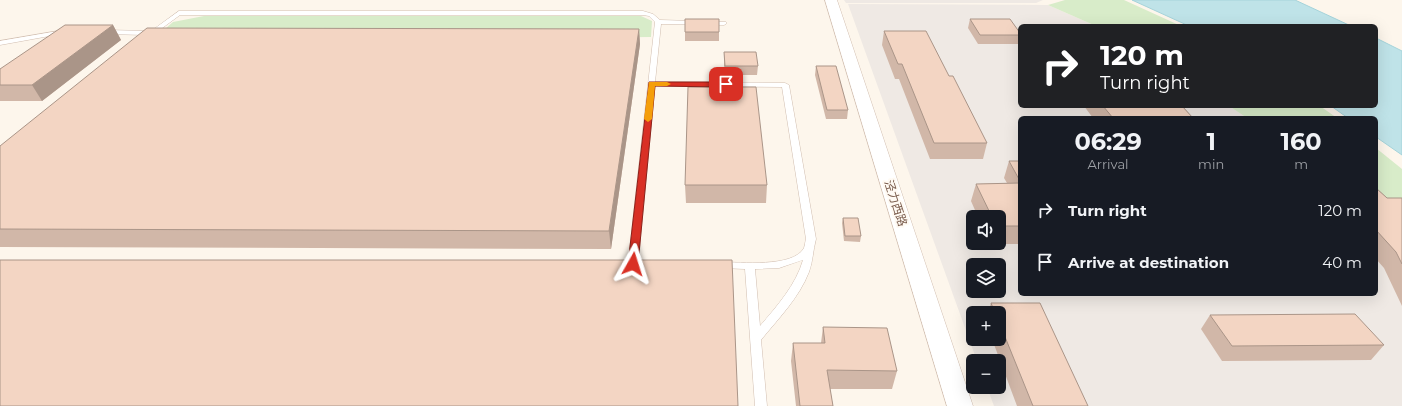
<!DOCTYPE html>
<html lang="en">
<head>
<meta charset="utf-8">
<style>
  :root { --surface:#171b24; --page:#242831; --text:#f1f3f6; --muted:#9ea1a6 }
  body { margin:0; font-family:Montserrat,"Noto Sans SC",sans-serif; background:var(--page); color:var(--text); height:100vh; display:flex; flex-direction:column; font-size:15px; white-space:nowrap }
  * { box-sizing:border-box; margin:0 }
  p { font-size:13px; color:var(--muted) }
  .icon { flex:none; width:22px; height:22px; fill:none; stroke:currentColor; stroke-width:2; stroke-linecap:round; stroke-linejoin:round }
  .map { position:relative; flex:1; overflow:hidden }
  .panel { position:absolute; left:1018px; top:116px; width:360px; height:180px; display:flex; flex-direction:column; background:var(--surface); border-radius:6px; box-shadow:0 4px 16px #0002 }
  .panel>* { flex:none }
  .banner { position:absolute; left:1018px; top:24px; width:360px; height:84px; border-radius:6px; box-shadow:0 4px 16px #0002; background:#202124; color:#fff; overflow:hidden }
  .controls { position:absolute; left:966px; top:210px; display:grid; gap:8px }
  .controls a { display:grid; place-items:center; width:40px; height:40px; border-radius:6px; background:var(--surface); box-shadow:0 4px 16px #0002; font-size:20px }
  .pin { position:absolute; display:grid; place-items:center; width:34px; height:34px; color:#fff; margin:-17px; border-radius:8px; box-shadow:0 2px 6px #0006 }
  .me { position:absolute; width:44px; margin:-22px; rotate:6deg; stroke-linejoin:round; filter:drop-shadow(0 0 3px #0008) }
  .turn { display:flex; align-items:center; gap:14px; height:84px; padding:0 16px; font-size:18px }
  .turn .icon { width:52px; height:52px; stroke-width:2.5 }
  .turn b { display:block; font-size:28px; line-height:34px }
  .eta { display:flex; justify-content:space-evenly; align-items:center; height:68px; text-align:center }
  .eta b { font-size:24px; font-weight:700; line-height:28px }
  ul { padding:0; list-style:none }
  li { display:flex; align-items:center; gap:12px; height:52px; padding:0 16px }
  li div { flex:1 }
  li b { display:block; font-size:15px }
  li em { font-style:normal }
  .map>svg:first-child { display:block }
  .industrial { fill:#efe9e4; fill-rule:evenodd }
  .green { fill:#d8ecc9 }
  .water { fill:#bfe3e8; stroke:#a5d3da }
  .lines { fill:none; stroke-linecap:round; stroke-linejoin:round }
  .service-casing { stroke:#d1beb0; stroke-width:1 }
  .minor-casing { stroke:#d1beb0; stroke-width:1 }
  .service { fill:#fff; fill-rule:evenodd }
  .minor { fill:#fff; fill-rule:evenodd }
  .wall { fill:#d1b7a8 }
  .shaded-wall { fill:#aa9588 }
  .building { fill:#f3d5c3; stroke:#aa9588 }
  .route { fill:#d93025; stroke:#8d1f18 }
  .slow { fill:#f59e0b }
  .labels { text-anchor:middle; dominant-baseline:central; stroke-width:4; stroke-linejoin:round; paint-order:stroke }
  .street-label { font-size:12px; fill:#7a5c4d; stroke:#fffaf3 }
</style>
</head>
<body>
<div class="map">
<svg width="1402" height="406" viewBox="0 0 1402 406">
  <rect width="100%" height="100%" fill="#fdf6ec"/>
  <path class="industrial" d="M 844,0 L 1043,0 L 1036,3 L 846,3 Z
    M 848,4 L 1048,5 L 1096,26 L 1020,26 L 1020,106 L 1229,106 L 1247,118 L 1020,118 L 1020,294 L 1376,294 L 1376,201 L 1402,200 L 1402,406 L 994,406 L 987,387 L 999,387 L 999,361 L 977,361 ZM 973,217 L 999,217 L 999,243 L 973,243 ZM 973,265 L 999,265 L 999,291 L 973,291 ZM 973,313 L 999,313 L 999,339 L 973,339 Z"/>
  <path class="green" d="M 1065,0 L 1124,0 L 1181,26 L 1096,26 L 1048,5 Z
    M 204,16 L 641,16 L 652,21 L 651,37 L 150,42 L 173,22 Z
    M 1229,106 L 1320,106 L 1337,118 L 1247,118 Z
    M 1376,148 L 1402,169 L 1402,200 L 1376,201 Z"/>
  <path class="water" d="M 1132,0 L 1295,0 L 1351,26 L 1189,26 Z
    M 1376,38 L 1402,51 L 1402,155 L 1376,137 L 1376,118 L 1348,118 L 1331,106 L 1376,106 Z"/>
  <g class="lines">
    <g class="service-casing">
      <path id="service" d="M 179,11 L 643,11 L 653,14 L 660,20 L 726,22 L 726,24 L 724,25 L 661,24 L 655,82 L 785,83 L 789,85 L 816,239 C 813,250 813,261 809,272 C 799,298 778,319 761,340 L 767,406 L 755,406 L 745,269 L 721,268 L 718,267 L 716,265 L 718,263 L 721,262 C 740,262 793,268 804,248 C 805,245 805,242 806,239 L 782,87 L 655,86 L 638,264 L 636,266 L 630,266 L 628,264 L 655,22 L 649,16 L 643,15 L 180,15 L 150,37 L 147,35 L 104,34 L 101,32 L 104,30 L 151,31 ZM 803,260 C 796,285 777,306 760,326 L 755,269 L 779,268 Z
        M 64,30 L 67,32 L 66,33 L 0,45 L 0,41 Z"/>
    </g>
    <g class="minor-casing">
      <path id="minor" d="M 825,0 L 837,0 L 973,406 L 947,406 Z"/>
    </g>
    <use href="#service" class="service"/>
    <use href="#minor" class="minor"/>
  </g>
  <path class="wall" d="M 970,19 L 1020,33 L 1020,40 L 1019,44 L 978,44 L 968,28 Z
    M 113,25 L 121,40 L 42,101 L 0,101 L 0,69 Z
    M 639,29 L 640,44 L 611,249 L 0,247 L 0,146 Z
    M 884,31 L 949,76 L 987,143 L 983,159 L 930,159 L 899,79 L 895,79 L 882,45 Z
    M 685,32 L 719,32 L 719,41 L 685,41 Z
    M 724,52 L 758,66 L 757,75 L 724,75 Z
    M 816,66 L 848,110 L 847,119 L 826,119 L 815,75 Z
    M 1084,106 L 1182,106 L 1193,118 L 1093,118 Z
    M 1009,161 L 1020,161 L 1020,244 L 991,244 L 991,243 L 999,243 L 999,217 L 978,217 L 971,201 L 976,184 L 1007,183 L 1004,178 Z
    M 685,185 L 767,185 L 766,203 L 686,203 Z
    M 1376,188 L 1387,198 L 1402,198 L 1402,306 L 1384,268 L 1376,259 Z
    M 843,218 L 861,236 L 860,242 L 844,241 L 842,223 Z
    M 991,303 L 1088,406 L 1017,406 L 992,339 L 999,339 L 999,313 L 988,313 Z
    M 1210,315 L 1384,345 L 1371,360 L 1222,361 L 1201,329 Z
    M 823,327 L 897,371 L 892,389 L 830,389 L 833,406 L 796,406 L 791,361 L 793,343 L 821,343 Z"/>
  <path class="shaded-wall" d="M 113,25 L 121,40 L 42,101 L 32,85 Z
    M 639,29 L 640,44 L 611,249 L 609,231 Z"/>
  <path class="building" d="M 685,19 L 719,19 L 719,32 L 685,32 Z
    M 970,19 L 1010,19 L 1020,33 L 1020,35 L 980,35 Z
    M 65,25 L 113,25 L 32,85 L 0,85 L 0,69 Z
    M 147,28 L 639,29 L 609,231 L 0,229 L 0,146 Z
    M 884,31 L 926,31 L 949,76 L 953,76 L 987,143 L 934,143 L 902,64 L 898,64 Z
    M 724,52 L 756,52 L 758,66 L 725,66 Z
    M 816,66 L 836,66 L 848,110 L 827,110 Z
    M 688,87 L 756,87 L 767,185 L 685,185 Z
    M 1103,106 L 1182,106 L 1193,118 L 1113,118 Z
    M 1009,161 L 1020,161 L 1020,181 Z
    M 1020,183 L 1020,226 L 999,226 L 999,217 L 992,217 L 976,184 Z
    M 1376,188 L 1387,198 L 1402,198 L 1402,264 L 1396,252 L 1376,230 Z
    M 843,218 L 858,218 L 861,236 L 845,236 Z
    M 0,260 L 732,260 L 738,406 L 0,406 Z
    M 991,303 L 1040,303 L 1088,406 L 1033,406 L 999,322 L 999,313 L 995,313 Z
    M 1355,314 L 1384,345 L 1232,346 L 1210,315 Z
    M 823,327 L 887,328 L 897,371 L 827,370 L 833,406 L 800,406 L 793,343 L 825,343 Z"/>
  <path class="route" d="M 649,82 L 726,82 L 729,84 L 726,87 L 655,86 L 638,264 L 633,268 L 628,264 Z"/>
  <path class="slow" d="M 649,82 L 667,82 L 671,84 L 667,86 L 655,86 L 652,119 L 648,122 L 644,119 Z"/>
  <g class="labels">
    <g class="street-label">
      <text transform="translate(896 203) rotate(72)">泾力西路</text>
    </g>
  </g>
</svg>
<div class="controls">
<a><svg class="icon" aria-label="sound" viewBox="0 0 24 24"><path d="M4 9h4l5-4v14l-5-4H4zM17 9q2 3 0 6"/></svg></a>
<a><svg class="icon" aria-label="layers" viewBox="0 0 24 24"><path d="M12 4l9 5-9 5-9-5zM3 14l9 5 9-5"/></svg></a>
<a>+</a>
<a>−</a>
</div>
<div class="pin" style="left:726px;top:84px;background:#d93025"><svg class="icon" aria-label="arrive" viewBox="0 0 24 24"><path d="M6 21V4h12l-3 4 3 4H6"/></svg></div>
<svg class="me" style="left:633px;top:264px" viewBox="-20 -20 40 40"><path d="M0-17L14 15 0 8-14 15z" fill="#d93025" stroke="#fff" stroke-width="4"/></svg>
<div class="banner">
<div class="turn"><svg class="icon" aria-label="right" viewBox="0 0 24 24"><path d="M7 20v-9h11M14 6l5 5-5 5"/></svg><div><b>120 m</b>Turn right</div></div>
</div>
<section class="panel">
<div class="eta">
<div><b>06:29</b><p>Arrival</p></div>
<div><b>1</b><p>min</p></div>
<div><b>160</b><p>m</p></div>
</div>
<ul>
<li><svg class="icon" aria-label="right" viewBox="0 0 24 24"><path d="M7 20v-9h11M14 6l5 5-5 5"/></svg><div><b>Turn right</b></div><em>120 m</em></li>
<li><svg class="icon" aria-label="arrive" viewBox="0 0 24 24"><path d="M6 21V4h12l-3 4 3 4H6"/></svg><div><b>Arrive at destination</b></div><em>40 m</em></li>
</ul>
</section>
</div>
</body>
</html>
